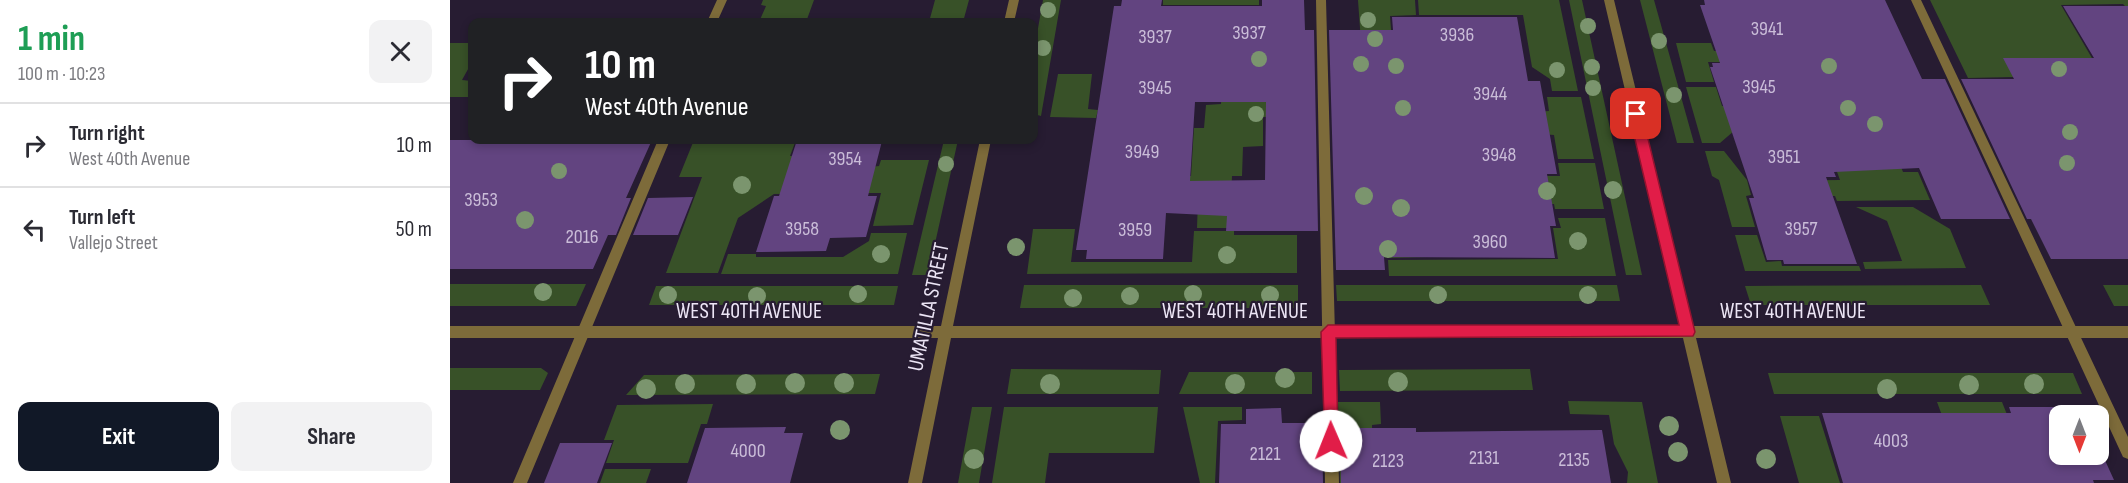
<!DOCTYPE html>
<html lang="en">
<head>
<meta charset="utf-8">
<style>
  :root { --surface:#fff; --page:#f2f2f3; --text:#2b2b33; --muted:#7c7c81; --line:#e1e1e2; --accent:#111827 }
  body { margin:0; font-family:"Sofia Sans Condensed",sans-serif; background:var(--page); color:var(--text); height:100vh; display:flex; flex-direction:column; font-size:22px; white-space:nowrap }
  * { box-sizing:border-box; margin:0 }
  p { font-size:20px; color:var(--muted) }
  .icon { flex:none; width:33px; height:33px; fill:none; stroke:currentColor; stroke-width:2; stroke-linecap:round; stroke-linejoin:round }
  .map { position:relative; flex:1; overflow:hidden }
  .drawer { display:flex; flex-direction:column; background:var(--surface); width:450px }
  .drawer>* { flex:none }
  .banner { position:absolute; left:18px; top:18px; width:570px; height:126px; border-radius:12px; box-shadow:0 3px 9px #0003; background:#202124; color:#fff; overflow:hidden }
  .needle { width:39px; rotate:180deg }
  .tools { position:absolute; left:1599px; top:405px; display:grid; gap:12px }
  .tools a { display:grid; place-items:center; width:60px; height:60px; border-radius:12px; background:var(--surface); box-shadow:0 3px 9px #0003; font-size:30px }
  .pin { position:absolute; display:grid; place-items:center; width:51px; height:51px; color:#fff; margin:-26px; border-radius:12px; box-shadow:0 3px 9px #0006 }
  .me { position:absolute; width:66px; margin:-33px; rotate:359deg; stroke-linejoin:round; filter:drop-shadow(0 0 4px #0008) }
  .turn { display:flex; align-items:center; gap:21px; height:126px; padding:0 18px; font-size:27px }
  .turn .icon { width:78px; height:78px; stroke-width:2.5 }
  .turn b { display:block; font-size:42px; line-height:51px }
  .round { display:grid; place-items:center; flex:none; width:63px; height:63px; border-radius:12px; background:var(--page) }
  .overview { display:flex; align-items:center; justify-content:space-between; height:102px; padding:0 18px }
  h1 { font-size:36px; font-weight:700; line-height:45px; color:#1e9e55 }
  .button { display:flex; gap:12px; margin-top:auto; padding:12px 18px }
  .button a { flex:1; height:69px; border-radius:12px; background:var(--accent); color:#fff; font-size:24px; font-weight:700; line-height:69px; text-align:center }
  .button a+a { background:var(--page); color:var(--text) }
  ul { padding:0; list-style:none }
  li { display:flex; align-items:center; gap:18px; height:84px; padding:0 18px; border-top:2px solid var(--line) }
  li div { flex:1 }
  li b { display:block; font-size:22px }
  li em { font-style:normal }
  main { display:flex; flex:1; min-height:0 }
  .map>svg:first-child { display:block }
  .green { fill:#385128 }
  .building { fill:#624480; fill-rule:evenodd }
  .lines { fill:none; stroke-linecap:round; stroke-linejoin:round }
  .service { fill:#7d6b3a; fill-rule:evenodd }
  .minor { fill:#7d6b3a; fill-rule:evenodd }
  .tree { fill:#7b956e }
  .route { fill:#e11d48; stroke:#92132f; stroke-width:1.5 }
  .labels { text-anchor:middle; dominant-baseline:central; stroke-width:4.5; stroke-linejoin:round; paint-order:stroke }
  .number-label { font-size:20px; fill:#cabdd8 }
  .street-label { font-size:22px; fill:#ece5f5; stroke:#271c32 }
</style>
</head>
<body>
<main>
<section class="drawer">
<div class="overview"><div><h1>1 min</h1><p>100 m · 10:23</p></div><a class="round"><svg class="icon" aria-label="close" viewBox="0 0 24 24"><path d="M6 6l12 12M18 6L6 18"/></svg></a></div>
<ul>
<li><svg class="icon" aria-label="right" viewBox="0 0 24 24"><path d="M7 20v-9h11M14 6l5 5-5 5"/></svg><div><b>Turn right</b><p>West 40th Avenue</p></div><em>10 m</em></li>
<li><svg class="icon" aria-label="left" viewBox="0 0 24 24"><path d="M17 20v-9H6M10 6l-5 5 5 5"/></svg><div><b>Turn left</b><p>Vallejo Street</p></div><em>50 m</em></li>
</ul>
<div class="button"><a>Exit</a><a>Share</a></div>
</section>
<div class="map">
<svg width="1678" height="483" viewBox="0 0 1678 483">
  <rect width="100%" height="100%" fill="#271c32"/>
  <path class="green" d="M 313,0 L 364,0 L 356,22 L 309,22 L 316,6 L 311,5 Z
    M 485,0 L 519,0 L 513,22 L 479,22 Z
    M 593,0 L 611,0 L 591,116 L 584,114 L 584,51 Z
    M 713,0 L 809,0 L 809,5 L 713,5 Z
    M 908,0 L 965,0 L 966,15 L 940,16 L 943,56 L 912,56 Z
    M 968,0 L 1109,0 L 1128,91 L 1102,91 L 1100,79 L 1082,67 L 1073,15 L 969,15 Z
    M 1119,0 L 1132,0 L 1192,275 L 1176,275 Z
    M 1190,0 L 1204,0 L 1244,143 L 1227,143 Z
    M 1480,0 L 1678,0 L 1678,9 L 1673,4 L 1611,5 L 1646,65 L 1564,77 L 1518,78 Z
    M 0,43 L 22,43 L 22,62 L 12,80 L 22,81 L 22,97 L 0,97 Z
    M 1226,43 L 1261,43 L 1264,51 L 1316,51 L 1343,63 L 1258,62 L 1264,82 L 1236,82 Z
    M 608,74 L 642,74 L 638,109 L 648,110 L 646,118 L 600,117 Z
    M 772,74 L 854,116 L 813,117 L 813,146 L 793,147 L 792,176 L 782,176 L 780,228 L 747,228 L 748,199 L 653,176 L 741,176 L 744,128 L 754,128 L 756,105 L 771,104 Z
    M 1236,87 L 1266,87 L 1272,106 L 1286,106 L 1292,124 L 1270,143 L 1252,143 Z
    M 1097,97 L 1131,97 L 1144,159 L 1108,159 L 1104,135 L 1091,134 L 1086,112 L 1099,111 Z
    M 1369,123 L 1443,145 L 1453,172 L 1468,172 L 1480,200 L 1387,201 L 1385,196 L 1306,196 L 1301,181 L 1390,180 Z
    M 244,140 L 346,140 L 340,156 L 360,155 L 410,193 L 324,194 L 288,218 L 268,273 L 216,273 L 252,177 L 229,177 Z
    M 494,140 L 508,140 L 478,275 L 462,275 Z
    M 1255,151 L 1274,151 L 1297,180 L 1301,195 L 1296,196 L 1305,227 L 1282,227 L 1269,180 L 1262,176 Z
    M 431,160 L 479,160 L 463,225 L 423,226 L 431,193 L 413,193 L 420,167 L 429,166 Z
    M 1108,163 L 1145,163 L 1154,209 L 1105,209 L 1104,204 L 1039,204 L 973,211 L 977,257 L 937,258 L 934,219 L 1096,176 L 1110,176 Z
    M 1406,207 L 1463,207 L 1500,229 L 1516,268 L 1415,269 L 1413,262 L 1452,261 L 1437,221 Z
    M 1108,218 L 1155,218 L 1166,276 L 939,276 L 938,260 L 1108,259 L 1103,228 L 1111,228 Z
    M 583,229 L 625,229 L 621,262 L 742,262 L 744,231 L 784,231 L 784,235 L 847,235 L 847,273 L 577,274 Z
    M 421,233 L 457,233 L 448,274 L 271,274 L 278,254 L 306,254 L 306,257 L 393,257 L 419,241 Z
    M 1285,235 L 1307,235 L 1316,262 L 1331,261 L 1332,266 L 1409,266 L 1411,271 L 1295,271 Z
    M 0,284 L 136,284 L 126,306 L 0,306 Z
    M 574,285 L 848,285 L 848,308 L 570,308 Z
    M 886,285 L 1167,285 L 1170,301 L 887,301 Z
    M 1531,285 L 1540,305 L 1301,305 L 1295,286 Z
    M 1653,285 L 1678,285 L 1678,306 L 1664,306 Z
    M 206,286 L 448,286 L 444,305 L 199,305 Z
    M 0,368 L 91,368 L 98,373 L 90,390 L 0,390 Z
    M 561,369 L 711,370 L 709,394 L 557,394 Z
    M 1080,369 L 1083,390 L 890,391 L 889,370 Z
    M 739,372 L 862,372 L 862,394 L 729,394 Z
    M 1318,373 L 1623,373 L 1632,394 L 1324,394 Z
    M 430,374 L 425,394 L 176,395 L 194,375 Z
    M 1118,401 L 1192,402 L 1208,483 L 1177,483 L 1178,472 L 1164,444 L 1159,415 L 1120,414 Z
    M 888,402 L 930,402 L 931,424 L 922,425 L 922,434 L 905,483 L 890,483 Z
    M 1487,402 L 1552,402 L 1558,417 L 1517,483 Z
    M 263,404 L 257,424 L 251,424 L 238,463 L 156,463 L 164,440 L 154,440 L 167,405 Z
    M 522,407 L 542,407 L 529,483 L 508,483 Z
    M 554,407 L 708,407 L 704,453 L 599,453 L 595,483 L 542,483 Z
    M 733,407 L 792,407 L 792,420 L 768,421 L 765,483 L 750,483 Z
    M 1330,416 L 1369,416 L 1390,483 L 1349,483 Z
    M 155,469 L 201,469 L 196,483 L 150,483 Z"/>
  <path class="building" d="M 672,0 L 712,0 L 711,6 L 812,6 L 812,0 L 854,0 L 855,30 L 864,30 L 868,231 L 776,231 L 777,216 L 716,213 L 713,259 L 636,259 L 637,250 L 626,250 L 664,6 L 671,6 ZM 745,102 L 816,102 L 815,180 L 740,181 Z
    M 1254,0 L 1435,0 L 1472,79 L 1495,79 L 1560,219 L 1491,219 L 1469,168 L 1384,172 L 1386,177 L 1376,177 L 1407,264 L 1334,264 L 1333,260 L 1317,260 L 1299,198 L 1304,198 L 1260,67 L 1263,67 L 1262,63 L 1270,63 L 1250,5 L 1255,5 Z
    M 1613,6 L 1678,6 L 1678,259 L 1601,259 L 1581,219 L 1577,219 L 1511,79 L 1564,79 L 1553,58 L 1644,58 Z
    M 942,17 L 1067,17 L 1078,81 L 1090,81 L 1107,174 L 1097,174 L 1106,226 L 1100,226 L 1105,258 L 934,257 L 935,270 L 886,270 L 879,30 L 943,30 Z
    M 0,140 L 202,140 L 176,198 L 181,198 L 166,235 L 158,235 L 143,269 L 0,269 Z
    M 347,140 L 432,141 L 418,196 L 427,196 L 416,237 L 380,238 L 376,251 L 306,252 L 324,196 L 329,196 Z
    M 243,197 L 228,235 L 183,235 L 198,198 Z
    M 1559,407 L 1631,407 L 1635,416 L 1610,416 L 1610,454 L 1648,454 L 1648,445 L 1664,480 L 1643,480 L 1644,483 L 1393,483 L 1372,413 L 1561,413 Z
    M 831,408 L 832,423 L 859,423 L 860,428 L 872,428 L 873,483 L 769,483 L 771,424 L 796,424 L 796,409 Z
    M 336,427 L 334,433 L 353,433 L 340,483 L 237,483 L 255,428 Z
    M 890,428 L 966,428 L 966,432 L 1152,430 L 1161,483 L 891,483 Z
    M 110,443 L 162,443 L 147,483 L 94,483 Z"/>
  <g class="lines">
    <path class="service" d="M 267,0 L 277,0 L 267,22 L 257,22 Z
      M 866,0 L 876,0 L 889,483 L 875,483 Z
      M 1461,0 L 1471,0 L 1678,437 L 1678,459 L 1673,457 Z
      M 208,140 L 220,140 L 77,483 L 63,483 Z"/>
    <path class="minor" d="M 559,0 L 569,0 L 564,22 L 554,22 Z
      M 1154,0 L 1164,0 L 1243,326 L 1678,326 L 1678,338 L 1246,338 L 1281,483 L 1267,483 L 1233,338 L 501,338 L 472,483 L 458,483 L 488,338 L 0,338 L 0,326 L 491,326 L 530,140 L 541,140 L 503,326 L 1230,326 Z"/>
  </g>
  <g class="tree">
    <circle cx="598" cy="10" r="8"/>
    <circle cx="918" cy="20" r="8"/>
    <circle cx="1138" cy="26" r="8"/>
    <circle cx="925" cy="39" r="8"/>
    <circle cx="1209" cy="41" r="8"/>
    <circle cx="593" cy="48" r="8"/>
    <circle cx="809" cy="59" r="8"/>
    <circle cx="911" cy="64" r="8"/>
    <circle cx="946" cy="66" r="8"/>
    <circle cx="1379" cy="66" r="8"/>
    <circle cx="1142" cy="67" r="8"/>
    <circle cx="1609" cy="69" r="8"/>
    <circle cx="1107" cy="70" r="8"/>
    <circle cx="1143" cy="88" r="8"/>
    <circle cx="1224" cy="95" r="8"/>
    <circle cx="953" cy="108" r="8"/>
    <circle cx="1398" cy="108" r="8"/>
    <circle cx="806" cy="114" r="8"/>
    <circle cx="1425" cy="124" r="8"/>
    <circle cx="1620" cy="132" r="8"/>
    <circle cx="1617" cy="163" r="8"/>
    <circle cx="496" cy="164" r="8"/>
    <circle cx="109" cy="171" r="8"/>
    <circle cx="292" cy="185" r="9"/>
    <circle cx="1163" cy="190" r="9"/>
    <circle cx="1097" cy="191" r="9"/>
    <circle cx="914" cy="196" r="9"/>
    <circle cx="951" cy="208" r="9"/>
    <circle cx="75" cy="220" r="9"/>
    <circle cx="1128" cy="241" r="9"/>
    <circle cx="566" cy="247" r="9"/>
    <circle cx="938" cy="249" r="9"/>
    <circle cx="431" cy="254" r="9"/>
    <circle cx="777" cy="255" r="9"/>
    <circle cx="93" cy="292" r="9"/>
    <circle cx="408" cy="294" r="9"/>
    <circle cx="743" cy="294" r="9"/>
    <circle cx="218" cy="295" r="9"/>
    <circle cx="820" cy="295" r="9"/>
    <circle cx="988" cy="295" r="9"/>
    <circle cx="1138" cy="295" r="9"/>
    <circle cx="307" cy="296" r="9"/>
    <circle cx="680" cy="296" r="9"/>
    <circle cx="623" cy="298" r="9"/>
    <circle cx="835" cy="378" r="10"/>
    <circle cx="948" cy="382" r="10"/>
    <circle cx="345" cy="383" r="10"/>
    <circle cx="394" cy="383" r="10"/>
    <circle cx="235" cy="384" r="10"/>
    <circle cx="296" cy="384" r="10"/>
    <circle cx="600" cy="384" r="10"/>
    <circle cx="785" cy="384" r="10"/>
    <circle cx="1584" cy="384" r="10"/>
    <circle cx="1519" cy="385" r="10"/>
    <circle cx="196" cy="389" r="10"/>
    <circle cx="1437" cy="389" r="10"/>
    <circle cx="1219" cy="426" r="10"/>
    <circle cx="390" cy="430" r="10"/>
    <circle cx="1228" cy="452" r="10"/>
    <circle cx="524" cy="459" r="10"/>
    <circle cx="1316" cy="459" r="10"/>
  </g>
  <path class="route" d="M 1186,109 L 1192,114 L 1245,332 L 1243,336 L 886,338 L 888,441 L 886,446 L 881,448 L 875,446 L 871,332 L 878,325 L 1229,325 L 1179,114 Z"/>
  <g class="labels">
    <g class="number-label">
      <text x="1317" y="29">3941</text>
      <text x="799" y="33">3937</text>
      <text x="1007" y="35">3936</text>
      <text x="705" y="37">3937</text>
      <text x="1309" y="87">3945</text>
      <text x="705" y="88">3945</text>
      <text x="1040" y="94">3944</text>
      <text x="692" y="152">3949</text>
      <text x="1049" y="155">3948</text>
      <text x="1334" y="157">3951</text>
      <text x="395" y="159">3954</text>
      <text x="31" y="200">3953</text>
      <text x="352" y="229">3958</text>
      <text x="1351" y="229">3957</text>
      <text x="685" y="230">3959</text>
      <text x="132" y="237">2016</text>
      <text x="1040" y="242">3960</text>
      <text x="1441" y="441">4003</text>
      <text x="298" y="451">4000</text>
      <text x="815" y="454">2121</text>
      <text x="1034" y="458">2131</text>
      <text x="1124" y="460">2135</text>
      <text x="938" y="461">2123</text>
    </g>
    <g class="street-label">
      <text transform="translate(479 307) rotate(-78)">UMATILLA STREET</text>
      <text x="299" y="311">WEST 40TH AVENUE</text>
      <text x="785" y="311">WEST 40TH AVENUE</text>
      <text x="1343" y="311">WEST 40TH AVENUE</text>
    </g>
  </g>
</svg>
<div class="tools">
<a><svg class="needle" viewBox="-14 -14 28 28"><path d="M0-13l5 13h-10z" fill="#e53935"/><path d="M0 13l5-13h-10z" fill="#7c7c81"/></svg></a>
</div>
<div class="pin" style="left:1186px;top:114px;background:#d93025"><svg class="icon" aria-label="arrive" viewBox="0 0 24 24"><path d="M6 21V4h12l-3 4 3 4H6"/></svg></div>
<svg class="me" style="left:881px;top:441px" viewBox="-20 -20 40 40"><circle r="19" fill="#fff"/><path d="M0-13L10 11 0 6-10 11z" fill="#e11d48"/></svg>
<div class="banner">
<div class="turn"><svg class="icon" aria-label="right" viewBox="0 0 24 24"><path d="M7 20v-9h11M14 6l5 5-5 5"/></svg><div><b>10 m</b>West 40th Avenue</div></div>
</div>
</div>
</main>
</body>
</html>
